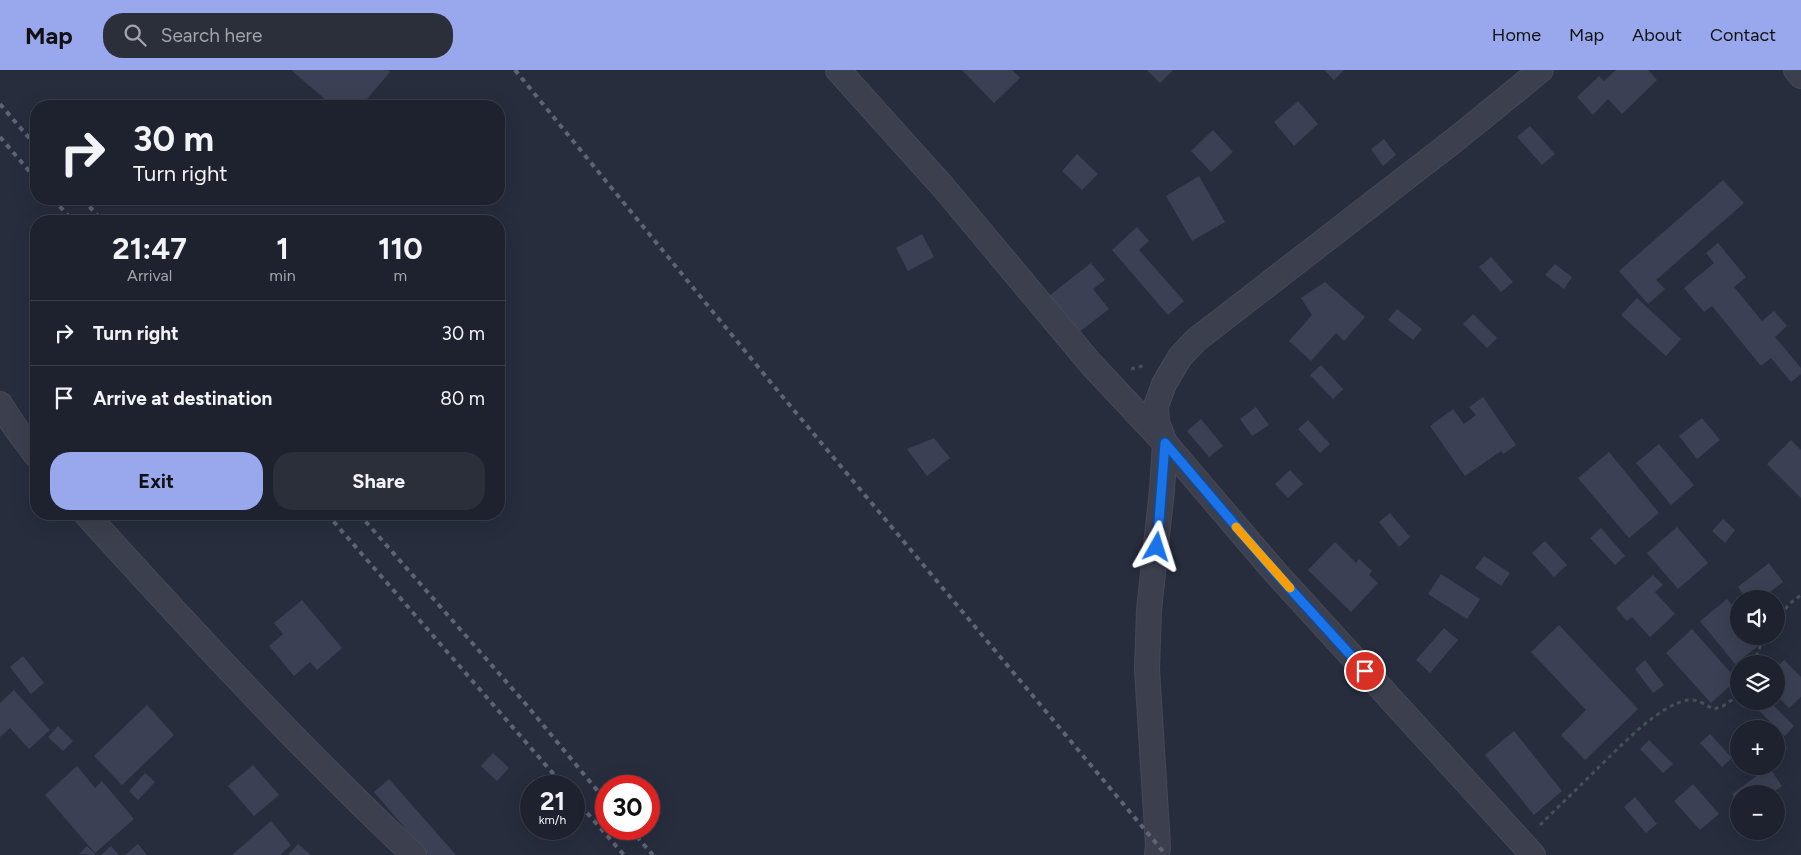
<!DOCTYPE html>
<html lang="en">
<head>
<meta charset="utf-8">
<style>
  :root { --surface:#1e222e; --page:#2b2f3a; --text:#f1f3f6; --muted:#a1a4aa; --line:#3c3f4a; --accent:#99a7ed }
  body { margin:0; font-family:Figtree,sans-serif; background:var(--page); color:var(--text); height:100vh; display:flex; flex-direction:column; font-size:19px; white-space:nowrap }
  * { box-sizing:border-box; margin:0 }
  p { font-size:16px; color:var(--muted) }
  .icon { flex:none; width:28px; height:28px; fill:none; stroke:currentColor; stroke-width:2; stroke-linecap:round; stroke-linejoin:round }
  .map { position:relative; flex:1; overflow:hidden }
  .sheet { position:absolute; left:30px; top:145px; width:475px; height:305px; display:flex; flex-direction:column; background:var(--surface); border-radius:20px; box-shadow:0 5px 20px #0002,0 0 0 1px var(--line) }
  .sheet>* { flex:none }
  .guide { position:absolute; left:30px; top:30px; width:475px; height:105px; border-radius:20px; box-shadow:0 5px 20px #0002,0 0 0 1px var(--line); background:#1e222e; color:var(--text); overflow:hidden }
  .buttons { position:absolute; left:1730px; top:520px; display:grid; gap:10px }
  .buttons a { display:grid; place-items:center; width:55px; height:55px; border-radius:50%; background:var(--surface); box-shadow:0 5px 20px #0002,0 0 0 1px var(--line); font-size:25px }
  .speed { position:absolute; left:520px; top:705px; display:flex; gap:10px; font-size:25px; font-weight:700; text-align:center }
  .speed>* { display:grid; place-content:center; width:65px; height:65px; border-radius:50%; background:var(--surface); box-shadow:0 5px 20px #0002,0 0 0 1px var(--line); line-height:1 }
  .speed small { font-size:12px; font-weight:400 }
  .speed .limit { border:8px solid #d22; background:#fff; color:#111 }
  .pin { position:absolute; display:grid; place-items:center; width:42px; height:42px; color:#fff; margin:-21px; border:2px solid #fff; border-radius:50%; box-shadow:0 1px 5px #0007 }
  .me { position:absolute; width:55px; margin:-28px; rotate:6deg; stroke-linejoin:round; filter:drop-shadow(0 0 4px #0008) }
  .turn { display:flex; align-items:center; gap:18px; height:105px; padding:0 20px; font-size:22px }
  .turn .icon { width:65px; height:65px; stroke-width:2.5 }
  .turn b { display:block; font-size:35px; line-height:42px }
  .eta { display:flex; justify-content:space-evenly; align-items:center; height:85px; text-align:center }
  .eta b { font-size:30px; font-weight:700; line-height:35px }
  .primary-button { display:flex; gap:10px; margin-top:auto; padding:10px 20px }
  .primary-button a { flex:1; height:58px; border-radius:20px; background:var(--accent); color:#111; font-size:20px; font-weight:700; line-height:58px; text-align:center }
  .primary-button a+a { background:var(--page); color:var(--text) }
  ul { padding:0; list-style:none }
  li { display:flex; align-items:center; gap:15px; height:65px; padding:0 20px; border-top:1px solid var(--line) }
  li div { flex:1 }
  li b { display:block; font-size:19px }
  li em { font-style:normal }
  header { display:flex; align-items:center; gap:30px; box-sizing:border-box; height:70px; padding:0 25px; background:var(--accent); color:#111 }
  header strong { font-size:24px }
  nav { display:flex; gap:28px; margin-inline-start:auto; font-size:18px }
  .search { width:350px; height:45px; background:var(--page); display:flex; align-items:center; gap:12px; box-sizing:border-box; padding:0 18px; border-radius:20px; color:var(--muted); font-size:19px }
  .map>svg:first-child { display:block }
  .building { fill:#3b4054 }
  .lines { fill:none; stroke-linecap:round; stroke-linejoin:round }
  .minor-casing { stroke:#464857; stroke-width:26 }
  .path { stroke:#435157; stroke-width:3; stroke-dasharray:4 4; stroke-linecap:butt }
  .minor { stroke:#3c404e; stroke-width:24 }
  .rail { stroke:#5f6375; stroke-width:4; stroke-dasharray:5 5; stroke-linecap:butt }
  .route-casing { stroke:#114b97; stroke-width:12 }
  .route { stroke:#1a73e8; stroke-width:9 }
  .slow { stroke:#f59e0b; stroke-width:9 }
</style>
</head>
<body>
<header>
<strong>Map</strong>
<div class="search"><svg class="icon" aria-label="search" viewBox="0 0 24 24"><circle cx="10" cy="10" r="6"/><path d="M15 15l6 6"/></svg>Search here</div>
<nav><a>Home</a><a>Map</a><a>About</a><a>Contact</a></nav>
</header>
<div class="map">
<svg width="1801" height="785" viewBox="0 0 1801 785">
  <rect width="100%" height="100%" fill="#282d3e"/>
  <path class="building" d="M 291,0 L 388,0 L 390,2 L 361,36 L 333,36 Z
    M 962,0 L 1012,0 L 1020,8 L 994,33 Z
    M 1147,0 L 1173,0 L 1160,13 Z
    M 1324,0 L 1344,0 L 1334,10 Z
    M 1616,0 L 1648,0 L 1657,10 L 1622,44 L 1608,29 L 1593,45 L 1577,27 L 1599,6 L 1604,11 Z
    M 1298,31 L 1318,54 L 1294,76 L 1274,52 Z
    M 1530,56 L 1555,84 L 1542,95 L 1517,67 Z
    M 1213,60 L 1233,82 L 1211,102 L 1191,81 Z
    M 1384,69 L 1396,85 L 1383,96 L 1371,79 Z
    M 1077,84 L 1098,104 L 1082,120 L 1062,101 Z
    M 1199,106 L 1225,152 L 1192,171 L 1166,126 Z
    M 1723,110 L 1744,133 L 1656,210 L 1665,219 L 1648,234 L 1619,201 Z
    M 1137,157 L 1149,171 L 1139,180 L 1184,231 L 1168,245 L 1112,180 Z
    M 922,164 L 934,187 L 908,201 L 896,178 Z
    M 1718,173 L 1746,207 L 1734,217 L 1762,251 L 1774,241 L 1787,256 L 1775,267 L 1801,298 L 1801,304 L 1791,312 L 1771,288 L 1761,296 L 1712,236 L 1704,242 L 1684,218 L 1714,193 L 1706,183 Z
    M 1491,187 L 1513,212 L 1501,222 L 1479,197 Z
    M 1091,193 L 1105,210 L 1093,219 L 1109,239 L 1078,263 L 1049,226 Z
    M 1555,194 L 1572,207 L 1564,219 L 1545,205 Z
    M 1325,212 L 1365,247 L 1344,271 L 1336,263 L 1311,291 L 1289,271 L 1312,245 L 1301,228 Z
    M 1637,228 L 1681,269 L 1666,286 L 1621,245 Z
    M 1397,239 L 1422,259 L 1413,270 L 1388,250 Z
    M 1473,244 L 1497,268 L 1487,278 L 1463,254 Z
    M 1321,295 L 1343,319 L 1333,329 L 1310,305 Z
    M 1483,327 L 1516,375 L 1503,384 L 1501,381 L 1465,406 L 1430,356 L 1453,339 L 1464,354 L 1476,345 L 1469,337 Z
    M 1256,337 L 1269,355 L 1252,366 L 1240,349 Z
    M 1702,348 L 1720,370 L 1697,389 L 1679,366 Z
    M 1201,349 L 1223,376 L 1209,387 L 1187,361 Z
    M 1308,350 L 1330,374 L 1320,383 L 1298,359 Z
    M 934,368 L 950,388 L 927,406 L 907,379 Z
    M 1791,370 L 1801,380 L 1801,428 L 1767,394 Z
    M 1659,374 L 1694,415 L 1671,435 L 1636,393 Z
    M 1609,382 L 1659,443 L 1629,468 L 1578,408 Z
    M 1290,400 L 1303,414 L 1288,428 L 1275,414 Z
    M 1390,443 L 1410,467 L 1399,477 L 1379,452 Z
    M 1723,449 L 1735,460 L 1725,473 L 1712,461 Z
    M 1677,457 L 1708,493 L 1678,519 L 1647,483 Z
    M 1601,458 L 1625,486 L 1615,495 L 1590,468 Z
    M 1545,471 L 1567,495 L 1554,507 L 1532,483 Z
    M 1335,472 L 1356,493 L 1359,489 L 1372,501 L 1369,505 L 1378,513 L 1351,542 L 1308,500 Z
    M 1484,486 L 1510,503 L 1501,516 L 1475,498 Z
    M 1769,493 L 1783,512 L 1761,529 L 1747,529 L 1738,517 Z
    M 1441,504 L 1480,529 L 1467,549 L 1428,524 Z
    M 1653,505 L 1663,515 L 1655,522 L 1675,544 L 1650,567 L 1632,547 L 1627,551 L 1616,538 Z
    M 1727,529 L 1739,543 L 1739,566 L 1757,566 L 1762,573 L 1735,594 L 1700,551 Z
    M 302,530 L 342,578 L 317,600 L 310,592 L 294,606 L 269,576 L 283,564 L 274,553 Z
    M 1559,555 L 1638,639 L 1585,690 L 1561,665 L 1586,640 L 1531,582 Z
    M 1444,558 L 1458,570 L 1430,603 L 1416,590 Z
    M 1692,559 L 1737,610 L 1711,633 L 1666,583 Z
    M 23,586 L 44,613 L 31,624 L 10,597 Z
    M 1645,590 L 1664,615 L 1653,623 L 1635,599 Z
    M 1784,590 L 1801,607 L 1801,627 L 1789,638 L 1776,625 L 1776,598 Z
    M 14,620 L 50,660 L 29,679 L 10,658 L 0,667 L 0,633 Z
    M 1759,631 L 1769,631 L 1794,656 L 1785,666 L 1754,636 Z
    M 147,635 L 174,665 L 122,715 L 94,686 Z
    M 58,656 L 73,671 L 63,681 L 48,667 Z
    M 1514,661 L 1562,721 L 1534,745 L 1485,685 Z
    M 1710,664 L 1732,688 L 1722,697 L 1700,673 Z
    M 1776,667 L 1787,678 L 1780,685 L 1776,681 Z
    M 1649,670 L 1673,694 L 1663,703 L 1640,679 Z
    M 493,683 L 509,698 L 497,711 L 481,696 Z
    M 253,695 L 279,725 L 254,746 L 228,716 Z
    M 77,696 L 95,718 L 102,711 L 134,749 L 95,783 L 45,725 Z
    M 1769,697 L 1782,716 L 1771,724 L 1739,724 L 1739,733 L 1732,724 Z
    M 145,703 L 155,712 L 138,730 L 129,721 Z
    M 389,709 L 456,785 L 428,785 L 374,722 Z
    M 1693,714 L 1719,744 L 1700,760 L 1674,731 Z
    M 1635,727 L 1657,754 L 1646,763 L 1624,737 Z
    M 271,751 L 291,775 L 280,785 L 232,785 Z
    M 138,774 L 147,785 L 125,785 Z
    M 298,774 L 311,785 L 288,785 Z
    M 87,776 L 96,785 L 79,784 Z
    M 111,776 L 119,785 L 101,785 Z"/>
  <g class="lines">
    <g class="minor-casing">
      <path id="minor" d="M 838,0 L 944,118 L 1091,294 L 1165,373 L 1275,502 L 1533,785
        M 1796,0 L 1801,6
        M 0,334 L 15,357 L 36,385
        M 86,444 C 192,561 299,677 414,785
        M 1157,785 L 1158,776 L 1147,599 L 1149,540 L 1162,420 L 1165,373 L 1157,352 L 1156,336 L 1164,314 L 1180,287 L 1196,270 L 1456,69 L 1541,0"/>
    </g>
    <path class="path" d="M 1131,299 L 1146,295
      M 1776,552 L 1789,534 L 1801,525
      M 1753,594 L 1762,572 L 1766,566
      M 1540,755 C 1559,736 1579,717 1598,698 C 1620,677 1659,634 1689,630 C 1699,629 1706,636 1714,639 L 1723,636 L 1739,625"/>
    <use href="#minor" class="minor"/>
    <path class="rail" d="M 515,0 L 772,314 L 1166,785
      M 0,34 L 36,76
      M 0,67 L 36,109
      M 53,129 L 73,151
      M 83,129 L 102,151
      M 327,444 L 564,716
      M 359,444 L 524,632 L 606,731
      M 574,728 L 624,785
      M 630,759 L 653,785"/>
  </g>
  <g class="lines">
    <g class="route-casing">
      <path id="route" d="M 1157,477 L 1165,373 L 1275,502 L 1365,601"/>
    </g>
    <use href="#route" class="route"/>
    <path class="slow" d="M 1236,457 L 1290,518"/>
  </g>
</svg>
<div class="buttons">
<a><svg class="icon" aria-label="sound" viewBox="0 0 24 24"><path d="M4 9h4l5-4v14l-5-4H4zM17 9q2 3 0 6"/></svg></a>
<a><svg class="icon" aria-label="layers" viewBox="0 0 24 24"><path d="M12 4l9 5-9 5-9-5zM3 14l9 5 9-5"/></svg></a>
<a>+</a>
<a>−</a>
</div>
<div class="speed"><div>21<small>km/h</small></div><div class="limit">30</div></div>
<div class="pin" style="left:1365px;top:601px;background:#d93025"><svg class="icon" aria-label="arrive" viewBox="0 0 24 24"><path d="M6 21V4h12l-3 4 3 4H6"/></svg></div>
<svg class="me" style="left:1157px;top:477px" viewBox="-20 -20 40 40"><path d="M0-17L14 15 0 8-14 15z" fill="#1a73e8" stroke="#fff" stroke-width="4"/></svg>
<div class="guide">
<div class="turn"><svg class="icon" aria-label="right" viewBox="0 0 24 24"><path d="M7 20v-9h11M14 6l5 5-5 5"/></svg><div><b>30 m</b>Turn right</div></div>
</div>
<section class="sheet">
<div class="eta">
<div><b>21:47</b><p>Arrival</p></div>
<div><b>1</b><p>min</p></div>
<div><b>110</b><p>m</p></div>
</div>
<ul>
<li><svg class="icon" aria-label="right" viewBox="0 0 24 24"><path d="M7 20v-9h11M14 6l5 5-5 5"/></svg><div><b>Turn right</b></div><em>30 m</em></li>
<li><svg class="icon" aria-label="arrive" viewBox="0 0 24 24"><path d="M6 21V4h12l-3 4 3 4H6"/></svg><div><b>Arrive at destination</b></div><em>80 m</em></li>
</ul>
<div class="primary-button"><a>Exit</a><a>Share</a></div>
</section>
</div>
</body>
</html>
